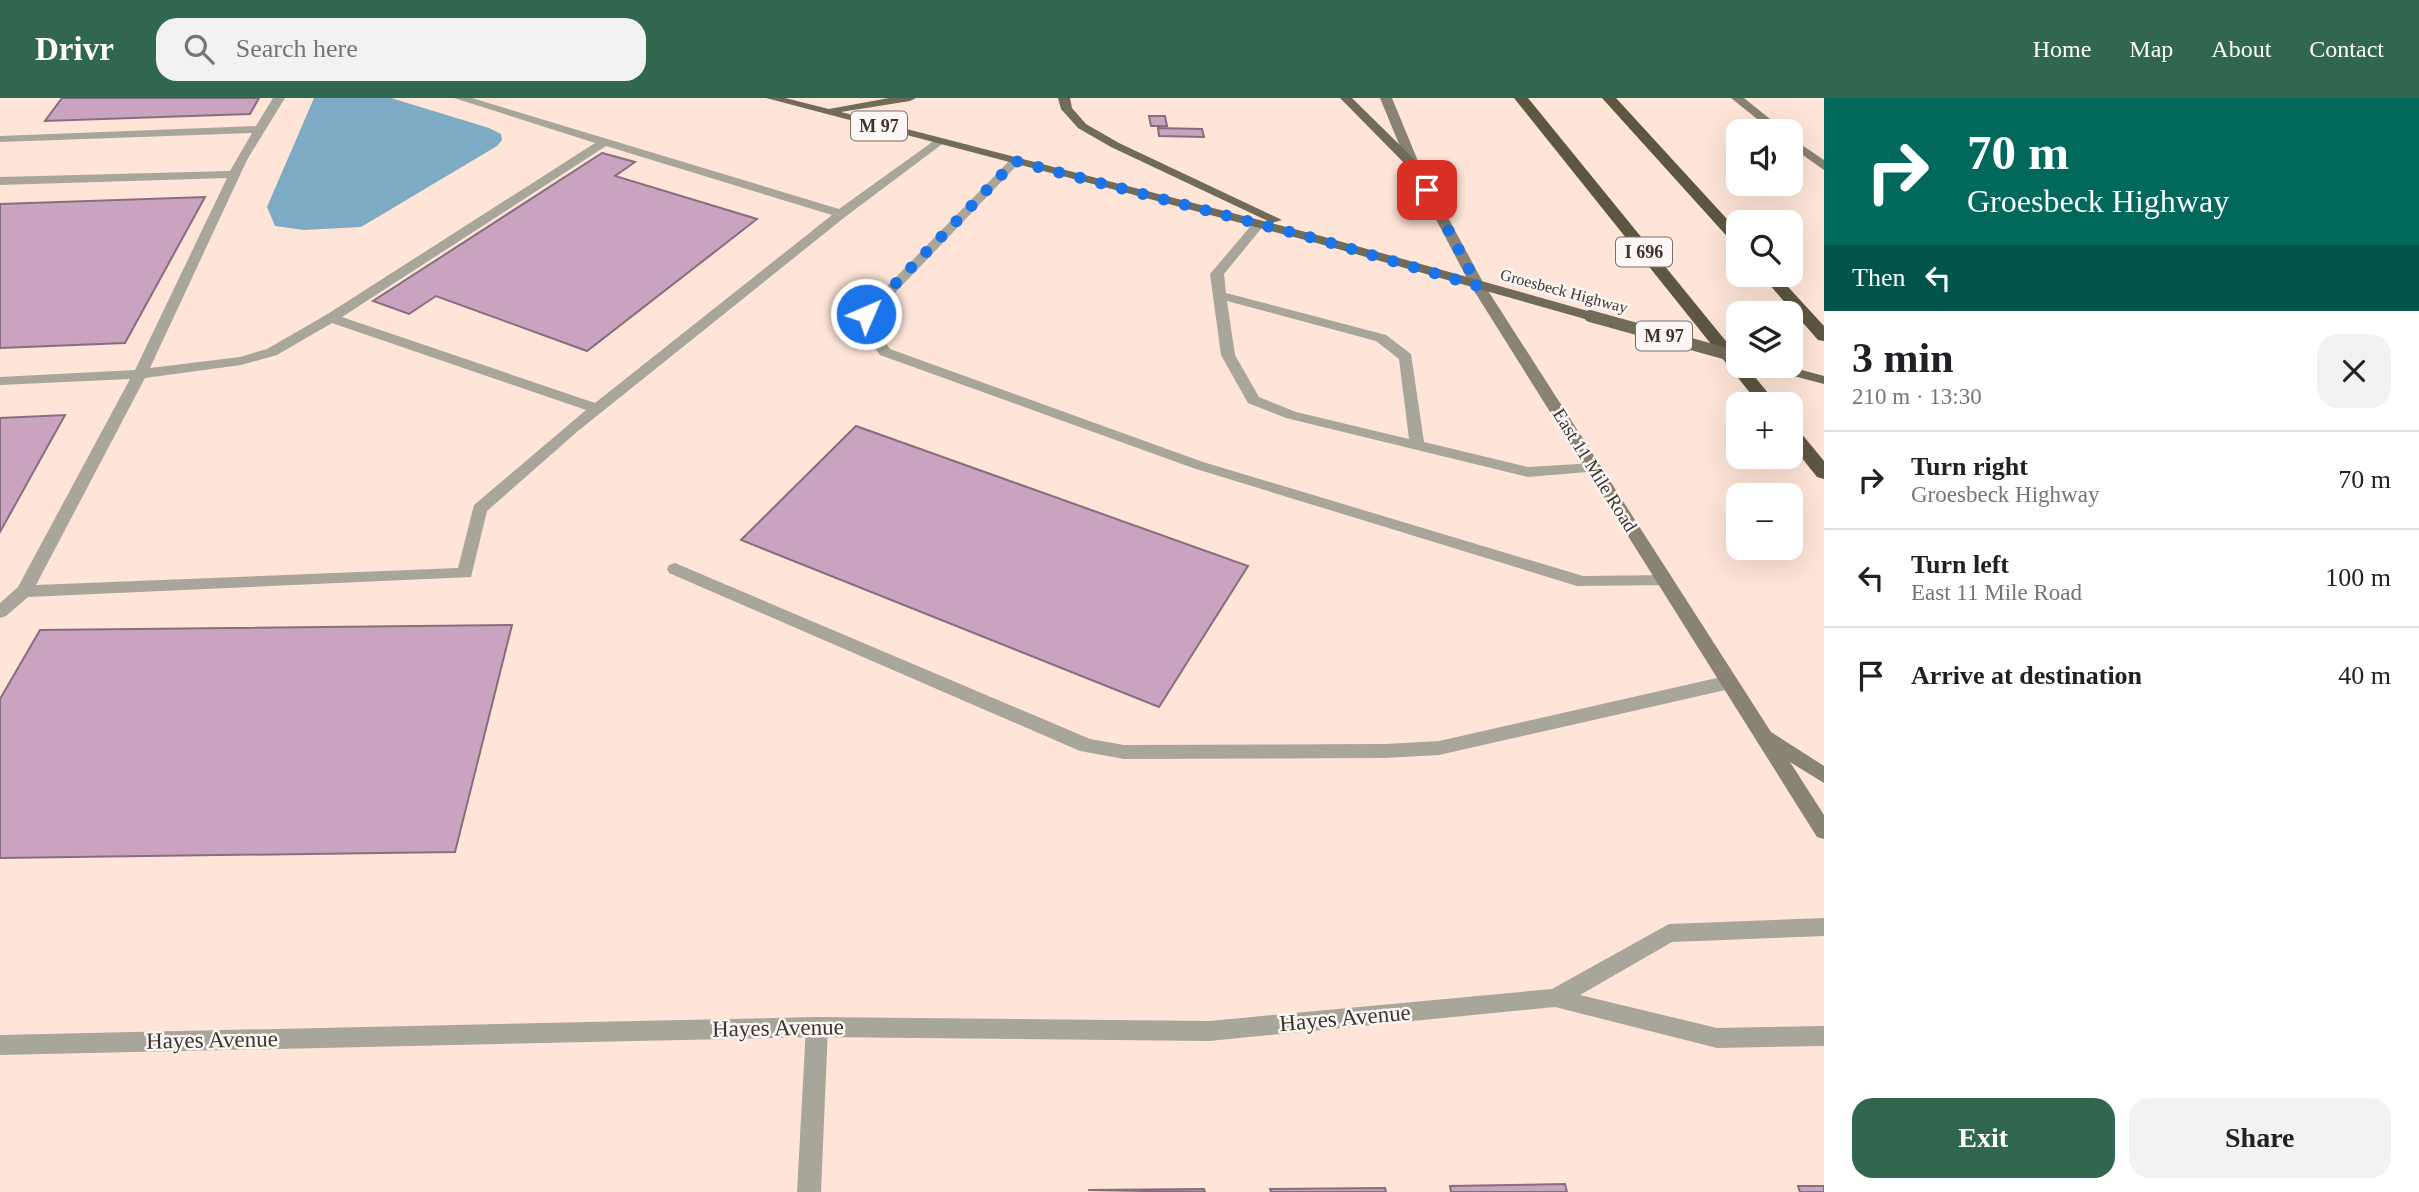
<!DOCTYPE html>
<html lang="en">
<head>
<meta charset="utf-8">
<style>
  :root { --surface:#fff; --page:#f2f2f2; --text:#202124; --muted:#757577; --line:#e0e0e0; --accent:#30674e }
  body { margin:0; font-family:Georgia,serif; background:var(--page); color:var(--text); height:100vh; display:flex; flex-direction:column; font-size:26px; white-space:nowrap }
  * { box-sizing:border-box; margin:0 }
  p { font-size:23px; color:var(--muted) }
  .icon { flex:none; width:38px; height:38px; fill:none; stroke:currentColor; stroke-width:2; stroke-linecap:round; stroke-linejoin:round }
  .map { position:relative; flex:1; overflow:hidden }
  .sheet { display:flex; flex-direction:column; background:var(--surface); width:595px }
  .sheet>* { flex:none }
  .top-card { background:#00695c; color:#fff; overflow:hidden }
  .fabs { position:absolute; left:1726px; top:21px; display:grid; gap:14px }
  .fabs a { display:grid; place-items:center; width:77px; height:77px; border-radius:14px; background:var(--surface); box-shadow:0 7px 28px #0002; font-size:35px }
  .pin { position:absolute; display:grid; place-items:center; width:60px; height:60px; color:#fff; margin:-30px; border-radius:14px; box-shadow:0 4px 10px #0006 }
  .me { position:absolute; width:77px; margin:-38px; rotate:45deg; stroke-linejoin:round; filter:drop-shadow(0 0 5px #0008) }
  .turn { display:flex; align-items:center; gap:24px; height:147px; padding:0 28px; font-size:32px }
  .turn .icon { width:91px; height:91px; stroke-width:2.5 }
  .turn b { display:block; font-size:49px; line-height:60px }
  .then { display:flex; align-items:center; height:66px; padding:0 28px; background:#0003; gap:14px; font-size:26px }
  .round { display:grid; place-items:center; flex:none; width:74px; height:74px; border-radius:21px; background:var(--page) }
  .summary { display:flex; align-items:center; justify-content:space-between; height:119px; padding:0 28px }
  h1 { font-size:42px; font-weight:600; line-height:52px }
  .button { display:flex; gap:14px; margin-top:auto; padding:14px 28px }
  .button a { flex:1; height:80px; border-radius:21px; background:var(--accent); color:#fff; font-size:28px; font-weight:600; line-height:80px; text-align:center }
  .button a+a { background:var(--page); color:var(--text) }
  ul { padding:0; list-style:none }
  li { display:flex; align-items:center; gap:21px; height:98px; padding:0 28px; border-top:2px solid var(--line) }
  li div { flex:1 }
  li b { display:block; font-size:26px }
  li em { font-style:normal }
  header { display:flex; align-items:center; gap:42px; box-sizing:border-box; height:98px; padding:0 35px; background:var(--accent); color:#fff }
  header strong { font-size:33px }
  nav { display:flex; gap:38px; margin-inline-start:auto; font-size:24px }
  .search { width:490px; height:63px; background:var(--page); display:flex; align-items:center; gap:18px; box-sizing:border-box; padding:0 24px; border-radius:21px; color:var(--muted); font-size:26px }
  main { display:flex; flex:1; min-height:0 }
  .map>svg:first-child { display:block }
  .water { fill:#7eabc4 }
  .building { fill:#caa3c0; stroke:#836f7d; stroke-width:2 }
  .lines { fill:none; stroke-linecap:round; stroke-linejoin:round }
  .service { fill:#a8a59b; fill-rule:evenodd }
  .minor { fill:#a8a59b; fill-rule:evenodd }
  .tertiary { fill:#a8a59b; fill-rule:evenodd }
  .secondary { fill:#888374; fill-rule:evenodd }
  .primary { fill:#716b59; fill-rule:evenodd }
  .motorway { fill:#5d5742; fill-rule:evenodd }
  .primary-bridge { stroke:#716b59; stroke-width:12 }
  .route { stroke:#1a73e8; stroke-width:12; stroke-dasharray:0 21.6 }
  .labels { text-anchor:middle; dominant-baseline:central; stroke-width:5; stroke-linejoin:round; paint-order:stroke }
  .far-street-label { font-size:16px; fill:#3d342f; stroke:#fcf7f4 }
  .shield { fill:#fcf7f4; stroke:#766e6a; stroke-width:2 }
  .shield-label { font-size:18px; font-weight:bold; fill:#3d342f }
  .street-label { font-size:19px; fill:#3d342f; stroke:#fcf7f4 }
  .near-street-label { font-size:23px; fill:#3d342f; stroke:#fcf7f4 }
</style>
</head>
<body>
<header>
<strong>Drivr</strong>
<div class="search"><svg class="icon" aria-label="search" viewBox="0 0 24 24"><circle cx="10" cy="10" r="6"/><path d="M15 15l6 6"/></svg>Search here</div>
<nav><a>Home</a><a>Map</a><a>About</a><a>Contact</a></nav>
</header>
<main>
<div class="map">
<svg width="1824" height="1094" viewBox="0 0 1824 1094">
  <rect width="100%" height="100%" fill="#fee5d8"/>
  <path class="water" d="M 314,0 L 391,0 L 489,30 L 501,36 L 502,42 L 497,48 L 361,129 L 304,132 L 275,128 L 267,109 Z"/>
  <path class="building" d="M 62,0 L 259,0 L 250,16 L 45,23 Z
    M 1149,18 L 1165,18 L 1167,28 L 1151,28 Z
    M 1158,30 L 1202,31 L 1204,39 L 1159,38 Z
    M 602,55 L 635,64 L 615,78 L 757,121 L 587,253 L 436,198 L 409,216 L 373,203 Z
    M 205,99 L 125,245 L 0,250 L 0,106 Z
    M 65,317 L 0,434 L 0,320 Z
    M 856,328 L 1248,468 L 1159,609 L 741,442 Z
    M 512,527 L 455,754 L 0,760 L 0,601 L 40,532 Z
    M 1565,1086 L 1567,1094 L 1451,1094 L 1450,1088 Z
    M 1798,1088 L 1824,1088 L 1824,1094 L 1800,1094 Z
    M 1385,1090 L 1386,1094 L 1271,1094 L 1270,1091 Z
    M 1204,1091 L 1205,1094 L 1088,1092 Z"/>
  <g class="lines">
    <path class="service" d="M 273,0 L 285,0 L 247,62 L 150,270 L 240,259 L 267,251 L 326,217 L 595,45 L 454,0 L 472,0 L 839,111 L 935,42 L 945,44 L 845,119 L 578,333 L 487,413 L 471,479 L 28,499 L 6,518 L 0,520 L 0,505 L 18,489 L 130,281 L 0,287 L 0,279 L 135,272 L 227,80 L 0,87 L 0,79 L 230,73 L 252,35 L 0,44 L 0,38 L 256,28 ZM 606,48 L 832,117 L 595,305 L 342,219 ZM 332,225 L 586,312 L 474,407 L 458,470 L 36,487 L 145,280 L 241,267 L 277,257 Z
      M 1011,61 L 1021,63 L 873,218 L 876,231 L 890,251 L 1203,364 L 1583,478 L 1665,477 L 1671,479 L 1673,483 L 1671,487 L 1577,488 L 1193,370 L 880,257 L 862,231 L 859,217 Z
      M 1259,122 L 1265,126 L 1224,176 L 1226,195 L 1386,237 L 1411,256 L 1424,344 L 1528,369 L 1594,365 L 1599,367 L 1602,370 L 1599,373 L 1528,379 L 1286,320 L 1248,305 L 1221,257 L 1210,176 L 1255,123 ZM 1227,203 L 1376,243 L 1399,261 L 1409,341 L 1296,314 L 1259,299 L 1235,257 Z
      M 675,465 L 1090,641 L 1124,647 L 1385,646 L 1439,643 L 1730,577 L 1739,584 L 1730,591 L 1439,657 L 1385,660 L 1124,661 L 1080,653 L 669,475 L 667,471 L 669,467 Z"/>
    <path class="minor" d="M 817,919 L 825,922 L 828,929 L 821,1094 L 797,1094 L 806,929 L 809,922 Z"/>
    <path class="tertiary" d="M 1824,820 L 1824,838 L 1672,844 L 1580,897 L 1717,930 L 1824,928 L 1824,948 L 1717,950 L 1555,909 L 1209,943 L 817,939 L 0,957 L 0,937 L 817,919 L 1209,923 L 1552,891 L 1669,826 Z"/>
    <path class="secondary" d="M 1380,0 L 1392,0 L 1420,68 L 1485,188 L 1771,634 L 1824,668 L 1824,685 L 1790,664 L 1824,717 L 1824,741 L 1817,739 L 1471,188 L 1408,68 Z
      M 1731,0 L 1744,0 L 1785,33 L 1772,33 Z
      M 1790,39 L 1824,62 L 1824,72 L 1790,48 Z"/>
    <path class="primary" d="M 766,0 L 785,0 L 829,11 L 889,0 L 916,0 L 910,3 L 841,14 L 1321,138 L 1595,215 L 1597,218 L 1590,222 L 1585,221 L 1313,144 Z
      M 1058,0 L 1070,0 L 1072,10 L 1086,26 L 1119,45 L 1282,122 L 1272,125 L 1111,49 L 1078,30 L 1061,11 Z
      M 1340,0 L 1352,0 L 1418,65 L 1418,71 L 1410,71 Z
      M 1765,268 L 1787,268 L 1824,278 L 1824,286 L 1767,271 Z"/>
    <path class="motorway" d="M 1514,0 L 1528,0 L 1738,258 L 1738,268 L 1746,268 L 1777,306 L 1759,306 Z
      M 1602,0 L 1616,0 L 1738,133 L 1738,147 L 1733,145 Z
      M 1761,177 L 1777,177 L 1824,228 L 1824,243 L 1818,242 Z
      M 1790,328 L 1796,329 L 1824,363 L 1824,381 L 1817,379 L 1790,345 Z"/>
    <path class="primary-bridge" d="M 1590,218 L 1738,259"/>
  </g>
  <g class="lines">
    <path class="route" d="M 866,216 L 1015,63 L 1317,141 L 1478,188 L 1427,92"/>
  </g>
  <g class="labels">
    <g class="far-street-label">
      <text transform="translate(1564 193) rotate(15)">Groesbeck Highway</text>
    </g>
    <g class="shield">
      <rect x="851" y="13.5" width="56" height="29" rx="5"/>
      <rect x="1616" y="139.5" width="56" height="29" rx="5"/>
      <rect x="1636" y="223.5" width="56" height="29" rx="5"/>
    </g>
    <g class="shield-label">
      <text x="879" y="28">M 97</text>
      <text x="1644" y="154">I 696</text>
      <text x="1664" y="238">M 97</text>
    </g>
    <g class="street-label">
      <text transform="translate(1595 372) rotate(58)">East 11 Mile Road</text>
    </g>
    <g class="near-street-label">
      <text transform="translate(1345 920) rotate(-5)">Hayes Avenue</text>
      <text transform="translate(778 930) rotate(-1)">Hayes Avenue</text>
      <text transform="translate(212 942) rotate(-1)">Hayes Avenue</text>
    </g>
  </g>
</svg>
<div class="fabs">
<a><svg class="icon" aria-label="sound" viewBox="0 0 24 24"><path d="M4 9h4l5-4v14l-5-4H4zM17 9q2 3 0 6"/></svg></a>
<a><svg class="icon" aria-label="search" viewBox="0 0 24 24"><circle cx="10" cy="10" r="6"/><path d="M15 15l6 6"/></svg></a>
<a><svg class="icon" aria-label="layers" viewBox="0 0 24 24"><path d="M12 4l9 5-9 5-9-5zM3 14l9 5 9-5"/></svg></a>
<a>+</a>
<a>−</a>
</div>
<div class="pin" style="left:1427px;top:92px;background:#d93025"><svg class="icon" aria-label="arrive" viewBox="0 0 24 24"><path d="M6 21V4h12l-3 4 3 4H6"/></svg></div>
<svg class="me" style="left:866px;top:216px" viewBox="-20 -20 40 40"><circle r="17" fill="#1a73e8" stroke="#fff" stroke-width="3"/><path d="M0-11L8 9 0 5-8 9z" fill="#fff"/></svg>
</div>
<section class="sheet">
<div class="top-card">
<div class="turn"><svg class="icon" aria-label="right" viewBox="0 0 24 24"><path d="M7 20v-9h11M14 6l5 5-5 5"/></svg><div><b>70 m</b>Groesbeck Highway</div></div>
<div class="then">Then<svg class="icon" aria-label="left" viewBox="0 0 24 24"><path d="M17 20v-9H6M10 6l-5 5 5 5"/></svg></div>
</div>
<div class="summary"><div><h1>3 min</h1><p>210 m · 13:30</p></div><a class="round"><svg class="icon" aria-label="close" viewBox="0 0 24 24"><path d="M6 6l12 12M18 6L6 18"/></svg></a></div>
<ul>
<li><svg class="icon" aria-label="right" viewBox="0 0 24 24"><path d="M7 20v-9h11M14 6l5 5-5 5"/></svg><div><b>Turn right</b><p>Groesbeck Highway</p></div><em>70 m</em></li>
<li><svg class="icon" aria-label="left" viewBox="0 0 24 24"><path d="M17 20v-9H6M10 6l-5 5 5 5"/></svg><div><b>Turn left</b><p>East 11 Mile Road</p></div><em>100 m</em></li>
<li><svg class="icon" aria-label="arrive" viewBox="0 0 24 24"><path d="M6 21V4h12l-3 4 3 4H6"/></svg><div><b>Arrive at destination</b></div><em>40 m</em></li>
</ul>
<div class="button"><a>Exit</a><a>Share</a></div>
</section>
</main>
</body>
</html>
